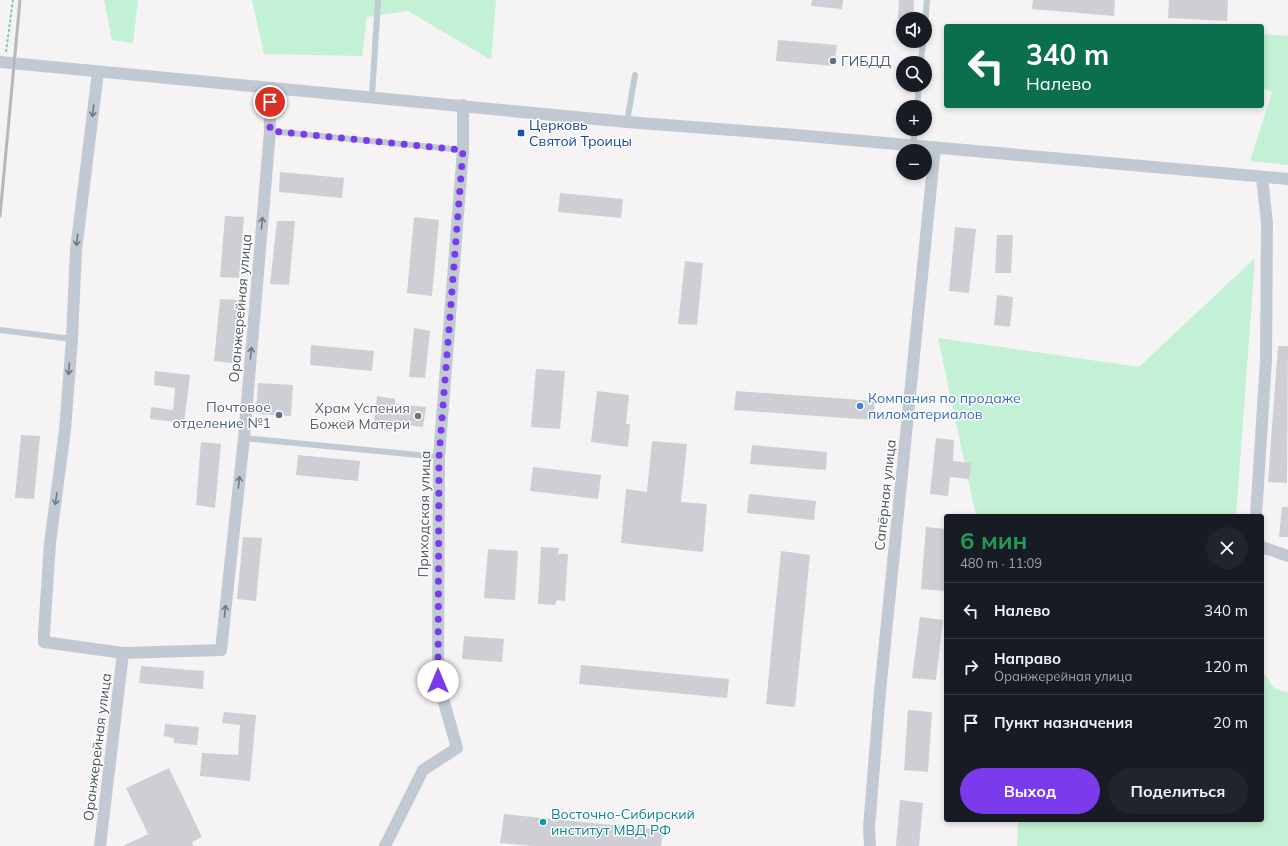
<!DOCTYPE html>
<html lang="ru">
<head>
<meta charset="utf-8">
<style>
  :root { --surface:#171b24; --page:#20242c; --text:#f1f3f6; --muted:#9ea1a6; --line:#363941; --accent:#7c3aed }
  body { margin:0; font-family:Mulish,sans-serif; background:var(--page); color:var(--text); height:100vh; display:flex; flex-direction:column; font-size:15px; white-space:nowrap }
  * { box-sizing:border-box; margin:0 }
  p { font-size:13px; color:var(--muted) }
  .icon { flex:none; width:22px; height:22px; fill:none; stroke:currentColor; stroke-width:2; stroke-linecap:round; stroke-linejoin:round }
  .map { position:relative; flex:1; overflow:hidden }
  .panel { position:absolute; left:944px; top:514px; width:320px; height:308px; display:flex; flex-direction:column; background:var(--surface); border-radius:4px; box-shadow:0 2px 6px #0003 }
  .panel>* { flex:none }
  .guide { position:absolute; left:944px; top:24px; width:320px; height:84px; border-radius:4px; box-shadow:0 2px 6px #0003; background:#0b6e4f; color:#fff; overflow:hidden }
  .buttons { position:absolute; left:896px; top:12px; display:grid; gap:8px }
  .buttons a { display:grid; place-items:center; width:36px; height:36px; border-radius:50%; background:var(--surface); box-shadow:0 2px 6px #0003; font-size:20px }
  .pin { position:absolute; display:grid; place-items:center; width:34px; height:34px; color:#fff; margin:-17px; border:2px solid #fff; border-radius:50%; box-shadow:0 1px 4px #0007 }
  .me { position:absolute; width:44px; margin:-22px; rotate:0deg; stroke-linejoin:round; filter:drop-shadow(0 0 3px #0008) }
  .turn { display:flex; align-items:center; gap:14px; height:84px; padding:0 16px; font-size:18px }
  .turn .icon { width:52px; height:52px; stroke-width:2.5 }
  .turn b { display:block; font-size:28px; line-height:34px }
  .round { display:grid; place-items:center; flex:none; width:42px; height:42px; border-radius:21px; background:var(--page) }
  .summary { display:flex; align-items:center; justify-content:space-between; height:68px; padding:0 16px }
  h1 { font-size:24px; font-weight:700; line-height:30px; color:#1e9e55 }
  .primary-button { display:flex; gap:8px; margin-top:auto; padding:8px 16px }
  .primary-button a { flex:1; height:46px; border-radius:24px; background:var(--accent); color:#fff; font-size:16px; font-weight:700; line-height:46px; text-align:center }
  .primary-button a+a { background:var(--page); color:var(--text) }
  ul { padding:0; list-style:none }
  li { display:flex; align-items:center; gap:12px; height:56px; padding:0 16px; border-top:1px solid var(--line) }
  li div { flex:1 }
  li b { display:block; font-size:15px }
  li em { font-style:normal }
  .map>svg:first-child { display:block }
  .green { fill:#c3f1d5 }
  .building { fill:#cdcfd5 }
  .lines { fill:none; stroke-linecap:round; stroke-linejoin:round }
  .path { stroke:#7ad0a6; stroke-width:2; stroke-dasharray:3 2; stroke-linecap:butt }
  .service { stroke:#c1cad2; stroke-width:6 }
  .minor { stroke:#c1cad2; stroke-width:12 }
  .rail { stroke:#b5b8bd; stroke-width:3 }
  .oneway { stroke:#6e7983 }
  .route { stroke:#7c3aed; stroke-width:7; stroke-dasharray:0 12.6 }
  .service-dot { fill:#5c6f8a; stroke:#fff; stroke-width:1.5 }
  .transit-dot { fill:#1a4fb4; stroke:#fff; stroke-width:1.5 }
  .shop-dot { fill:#3f7fe0; stroke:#fff; stroke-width:1.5 }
  .worship-dot { fill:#6b7280; stroke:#fff; stroke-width:1.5 }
  .culture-dot { fill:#0f9aa8; stroke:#fff; stroke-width:1.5 }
  .labels { text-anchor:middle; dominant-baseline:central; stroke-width:3; stroke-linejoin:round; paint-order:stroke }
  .service-label { font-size:14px; fill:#4e5e75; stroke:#fff; text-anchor:start }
  .transit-label { font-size:14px; fill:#164399; stroke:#fff; text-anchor:start }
  .street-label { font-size:14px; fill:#4a5661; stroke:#fff }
  .shop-label { font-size:14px; fill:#366cbe; stroke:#fff; text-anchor:start }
  .worship-label { font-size:14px; fill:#5b616d; stroke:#fff; text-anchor:end }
  .culture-label { font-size:14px; fill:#0d838f; stroke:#fff; text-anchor:start }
</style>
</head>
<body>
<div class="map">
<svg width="1288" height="846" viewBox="0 0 1288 846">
  <rect width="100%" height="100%" fill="#f5f3f3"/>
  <path class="green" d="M 104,0 L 138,0 L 133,43 L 112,40 Z
    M 252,0 L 496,0 L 491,60 L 408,11 L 367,17 L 362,56 L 264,54 Z
    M 1262,34 L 1288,36 L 1288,165 L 1250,161 L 1272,92 L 1262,88 Z
    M 1255,258 L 1236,516 L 976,516 L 938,338 L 1139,367 Z
    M 1262,671 L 1274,688 L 1288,693 L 1288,846 L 1017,846 L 1018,820 L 1262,820 Z"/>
  <path class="building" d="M 812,0 L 843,0 L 842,9 L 811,6 Z
    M 899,0 L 914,0 L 913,19 L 898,19 Z
    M 1033,0 L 1115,0 L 1114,16 L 1032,9 Z
    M 1169,0 L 1228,0 L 1227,21 L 1168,18 Z
    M 778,40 L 837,45 L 834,66 L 776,61 Z
    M 280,172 L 344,178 L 342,198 L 279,192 Z
    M 560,193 L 623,199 L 621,218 L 558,212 Z
    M 225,216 L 244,217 L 239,278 L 220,277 Z
    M 414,217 L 439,220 L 432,296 L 407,293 Z
    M 277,221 L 295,221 L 289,285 L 270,284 Z
    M 955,227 L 976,229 L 969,293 L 949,291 Z
    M 997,235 L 1013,235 L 1011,273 L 995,273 Z
    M 685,261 L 703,263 L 697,325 L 678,324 Z
    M 997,295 L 1013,297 L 1010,327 L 994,325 Z
    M 220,299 L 239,300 L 232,363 L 214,361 Z
    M 414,328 L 430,331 L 425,378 L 409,377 Z
    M 311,345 L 374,351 L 372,371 L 310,365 Z
    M 1278,346 L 1288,346 L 1287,483 L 1268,482 Z
    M 536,369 L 565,371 L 560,429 L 531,427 Z
    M 155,371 L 190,375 L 184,423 L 150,419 L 151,407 L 173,410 L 175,388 L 154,385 Z
    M 258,383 L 293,385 L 291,416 L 256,414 Z
    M 597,391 L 629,395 L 626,424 L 630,424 L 628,447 L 591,442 Z
    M 736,391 L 875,401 L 873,420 L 734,410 Z
    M 377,396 L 395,399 L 395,404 L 426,407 L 423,427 L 392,423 L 391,431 L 373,429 Z
    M 21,435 L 40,436 L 34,499 L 15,498 Z
    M 936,438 L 954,440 L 953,461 L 971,463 L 969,479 L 950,477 L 948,496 L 930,494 Z
    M 652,441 L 687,444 L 681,502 L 707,504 L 703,552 L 621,543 L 626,489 L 647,492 Z
    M 201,442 L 221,444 L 215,508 L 196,505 Z
    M 752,445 L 827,452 L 826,470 L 750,464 Z
    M 298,455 L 360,461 L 358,481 L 296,475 Z
    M 533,467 L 601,475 L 598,499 L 530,491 Z
    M 749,494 L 816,501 L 814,520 L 747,513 Z
    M 1282,507 L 1288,507 L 1288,537 L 1279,537 Z
    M 926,527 L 946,529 L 945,591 L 921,589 Z
    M 243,537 L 262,538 L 256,601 L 237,599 Z
    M 541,547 L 559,548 L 558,554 L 568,554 L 565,601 L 557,600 L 555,605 L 538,604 Z
    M 488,549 L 518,551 L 515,600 L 484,598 Z
    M 781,551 L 810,555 L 795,707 L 766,704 Z
    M 920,617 L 943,620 L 936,680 L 912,678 Z
    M 464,636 L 504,639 L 502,662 L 462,659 Z
    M 581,665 L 729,679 L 727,698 L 579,684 Z
    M 141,666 L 204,671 L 203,689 L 139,683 Z
    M 908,710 L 932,712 L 928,772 L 904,770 Z
    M 224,712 L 256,715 L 250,781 L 200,776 L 202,753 L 238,755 L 240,725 L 222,723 Z
    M 165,724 L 199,727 L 197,745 L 174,743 L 174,738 L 164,736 Z
    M 169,768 L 202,837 L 192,842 L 193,846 L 123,846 L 148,834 L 126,788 Z
    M 900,800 L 923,803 L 919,846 L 896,846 Z
    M 504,814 L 663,830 L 661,846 L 534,846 L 500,843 Z"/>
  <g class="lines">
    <path class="path" d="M 6,52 L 13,0"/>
    <path class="service" d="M 925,25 L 927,0
      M 921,63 L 923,41
      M 372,96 L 378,0
      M 917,107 L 919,85
      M 627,122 L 635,75
      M 270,131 L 463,150
      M 913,145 L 915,129
      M 0,330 L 72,339
      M 244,438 L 439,457"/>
    <path class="minor" d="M 0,62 L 627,122 L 796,135 L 1288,179
      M 98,72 L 76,250 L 72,339 L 65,430 L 50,543 L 44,633 L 44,642 L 123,653 L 221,650 L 244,438 L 270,131 L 269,88
      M 1256,516 L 1266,360 L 1267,223 L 1262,177
      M 1262,547 L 1288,556
      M 100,846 L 123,653
      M 385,846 L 423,770 L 457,748 L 438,681 L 439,457 L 463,150 L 463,105
      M 870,846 L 869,828 L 880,692 L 935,147"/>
    <path class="rail" d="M 0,216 L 20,0"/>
  </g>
  <defs><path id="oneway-shaft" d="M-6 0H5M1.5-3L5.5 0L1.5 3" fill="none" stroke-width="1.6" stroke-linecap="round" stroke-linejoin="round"/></defs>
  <g class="oneway">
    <use href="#oneway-shaft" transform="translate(93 111) rotate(97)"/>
    <use href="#oneway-shaft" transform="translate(262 223) rotate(-85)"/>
    <use href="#oneway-shaft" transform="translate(77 240) rotate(97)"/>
    <use href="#oneway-shaft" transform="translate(251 353) rotate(-85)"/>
    <use href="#oneway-shaft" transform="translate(69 369) rotate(94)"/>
    <use href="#oneway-shaft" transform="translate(239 482) rotate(-84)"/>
    <use href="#oneway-shaft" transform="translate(56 499) rotate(98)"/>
    <use href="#oneway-shaft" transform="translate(225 611) rotate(-84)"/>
  </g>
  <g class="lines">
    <path class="route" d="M 270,102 L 270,131 L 463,150 L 439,457 L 438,681"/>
  </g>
  <g class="service-dot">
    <circle cx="833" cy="61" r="4"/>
    <circle cx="279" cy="415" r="4"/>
  </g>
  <rect class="transit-dot" x="517" y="129" width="8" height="8" rx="2"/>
  <circle class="shop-dot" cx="860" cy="406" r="4"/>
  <circle class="worship-dot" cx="418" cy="416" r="4"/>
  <circle class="culture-dot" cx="543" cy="822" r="4"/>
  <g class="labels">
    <g class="service-label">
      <text x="841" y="61">ГИБДД</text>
      <text x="271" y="407" text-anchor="end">Почтовое<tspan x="271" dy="16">отделение №1</tspan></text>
    </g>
    <g class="transit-label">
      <text x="529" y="125">Церковь<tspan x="529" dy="16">Святой Троицы</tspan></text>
    </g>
    <g class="street-label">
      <text transform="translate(240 308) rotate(-85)">Оранжерейная улица</text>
      <text transform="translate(885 495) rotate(-84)">Сапёрная улица</text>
      <text transform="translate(424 514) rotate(-89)">Приходская улица</text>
      <text transform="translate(97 747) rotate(-83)">Оранжерейная улица</text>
    </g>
    <g class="shop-label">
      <text x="868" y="398">Компания по продаже<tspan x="868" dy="16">пиломатериалов</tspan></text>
    </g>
    <g class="worship-label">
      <text x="410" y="408">Храм Успения<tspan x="410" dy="16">Божей Матери</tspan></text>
    </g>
    <g class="culture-label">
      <text x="551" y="814">Восточно-Сибирский<tspan x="551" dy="16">институт МВД РФ</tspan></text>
    </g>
  </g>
</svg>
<div class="buttons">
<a><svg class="icon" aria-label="sound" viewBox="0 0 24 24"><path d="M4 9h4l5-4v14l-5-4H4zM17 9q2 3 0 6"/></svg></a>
<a><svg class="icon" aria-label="search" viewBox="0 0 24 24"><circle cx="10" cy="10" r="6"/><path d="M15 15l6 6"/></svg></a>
<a>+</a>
<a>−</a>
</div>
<div class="pin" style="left:270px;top:102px;background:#d93025"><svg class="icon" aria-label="arrive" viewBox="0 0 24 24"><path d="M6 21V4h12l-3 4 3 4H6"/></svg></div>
<svg class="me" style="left:438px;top:681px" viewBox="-20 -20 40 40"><circle r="19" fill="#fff"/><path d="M0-13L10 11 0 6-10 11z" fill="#7c3aed"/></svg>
<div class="guide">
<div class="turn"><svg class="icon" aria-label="left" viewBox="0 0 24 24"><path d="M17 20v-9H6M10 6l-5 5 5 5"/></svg><div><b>340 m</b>Налево</div></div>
</div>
<section class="panel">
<div class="summary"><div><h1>6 мин</h1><p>480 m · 11:09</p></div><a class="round"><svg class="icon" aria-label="close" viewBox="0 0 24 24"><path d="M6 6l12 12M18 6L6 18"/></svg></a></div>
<ul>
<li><svg class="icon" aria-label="left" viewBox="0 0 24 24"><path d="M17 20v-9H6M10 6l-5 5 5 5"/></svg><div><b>Налево</b></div><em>340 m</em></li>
<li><svg class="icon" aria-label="right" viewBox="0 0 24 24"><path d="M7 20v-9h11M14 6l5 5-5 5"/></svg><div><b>Направо</b><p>Оранжерейная улица</p></div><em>120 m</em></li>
<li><svg class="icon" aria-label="arrive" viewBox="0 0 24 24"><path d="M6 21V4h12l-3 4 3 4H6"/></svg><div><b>Пункт назначения</b></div><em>20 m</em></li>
</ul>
<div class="primary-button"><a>Выход</a><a>Поделиться</a></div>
</section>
</div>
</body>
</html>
